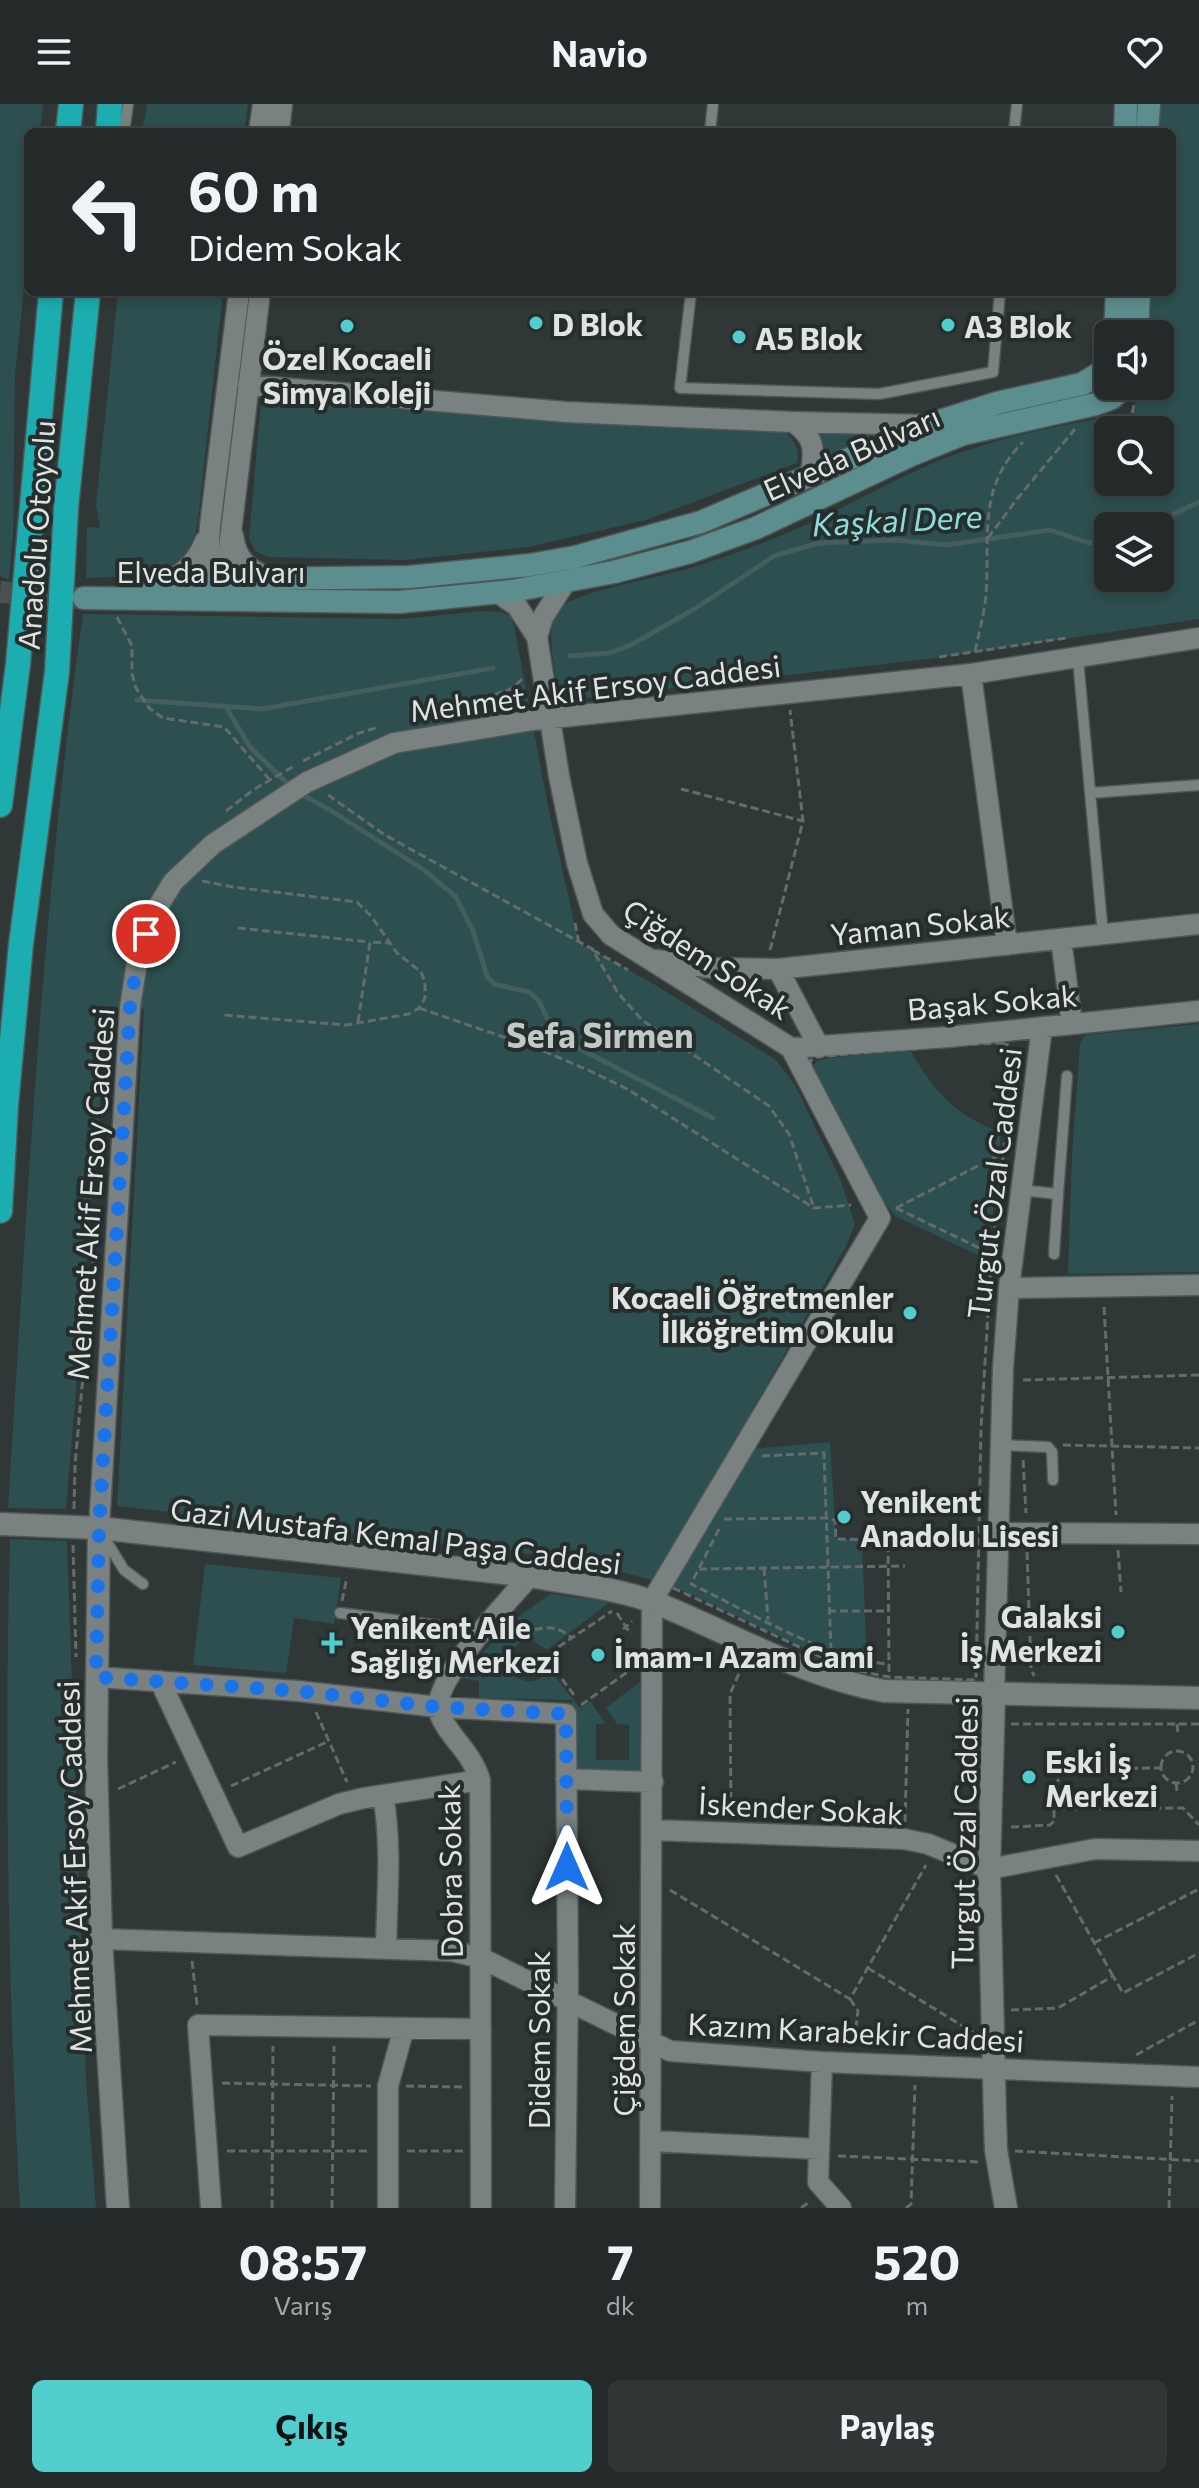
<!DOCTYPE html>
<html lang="tr">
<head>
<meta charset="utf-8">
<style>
  :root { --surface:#242929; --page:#303535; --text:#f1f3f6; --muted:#a3a6a8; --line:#414546; --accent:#52cdce }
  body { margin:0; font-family:Commissioner,sans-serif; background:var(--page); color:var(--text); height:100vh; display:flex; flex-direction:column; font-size:30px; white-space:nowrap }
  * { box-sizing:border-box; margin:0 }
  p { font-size:26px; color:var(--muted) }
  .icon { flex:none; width:44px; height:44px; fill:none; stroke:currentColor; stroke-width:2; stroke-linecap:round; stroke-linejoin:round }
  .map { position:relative; height:2104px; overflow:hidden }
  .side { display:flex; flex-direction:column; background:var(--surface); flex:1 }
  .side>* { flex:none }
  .top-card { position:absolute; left:24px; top:24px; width:1152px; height:168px; border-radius:12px; box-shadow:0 4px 12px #0003,0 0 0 2px var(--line); background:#242929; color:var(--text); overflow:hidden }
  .controls { position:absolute; left:1094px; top:216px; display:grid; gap:16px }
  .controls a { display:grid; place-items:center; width:80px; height:80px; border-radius:12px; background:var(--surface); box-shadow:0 4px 12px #0003,0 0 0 2px var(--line); font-size:40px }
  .pin { position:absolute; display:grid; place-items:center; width:68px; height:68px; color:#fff; margin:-34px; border:4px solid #fff; border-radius:50%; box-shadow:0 2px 8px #0007 }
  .me { position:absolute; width:88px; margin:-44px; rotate:0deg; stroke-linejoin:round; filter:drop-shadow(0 0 6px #0008) }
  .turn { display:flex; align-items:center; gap:28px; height:168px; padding:0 32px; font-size:36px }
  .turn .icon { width:104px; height:104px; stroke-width:2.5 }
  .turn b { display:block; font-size:56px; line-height:68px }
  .eta { display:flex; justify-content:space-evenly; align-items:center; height:136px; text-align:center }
  .eta b { font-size:48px; font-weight:700; line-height:56px }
  .button { display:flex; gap:16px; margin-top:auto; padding:16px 32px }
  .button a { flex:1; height:92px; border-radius:12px; background:var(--accent); color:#111; font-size:32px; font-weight:700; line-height:92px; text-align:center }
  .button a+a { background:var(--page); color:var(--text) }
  header { display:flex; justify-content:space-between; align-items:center; height:104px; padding:0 32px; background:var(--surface); font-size:36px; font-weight:700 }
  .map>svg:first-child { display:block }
  .green { fill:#2d4f4f; fill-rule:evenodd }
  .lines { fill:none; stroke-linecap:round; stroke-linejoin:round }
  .stream { stroke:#445d5d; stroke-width:5 }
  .secondary-tunnel { stroke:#4a5151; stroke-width:22; stroke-dasharray:22 11; stroke-linecap:butt }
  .service-casing { stroke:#505656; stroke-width:13 }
  .minor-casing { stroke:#505656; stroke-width:23 }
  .tertiary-casing { stroke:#505656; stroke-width:25 }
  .secondary-casing { stroke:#505656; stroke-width:25 }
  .motorway-casing { stroke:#505656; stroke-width:27 }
  .path { stroke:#656b6b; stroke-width:3; stroke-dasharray:8 4; stroke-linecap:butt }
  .service { stroke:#798181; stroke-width:10 }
  .minor { stroke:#798181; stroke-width:20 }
  .tertiary { stroke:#798181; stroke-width:22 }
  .secondary { stroke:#5d8e8f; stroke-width:22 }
  .motorway { stroke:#1badaf; stroke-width:24 }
  .route { stroke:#1a73e8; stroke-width:14; stroke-dasharray:0 25.2 }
  .poi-dot { fill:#52cdce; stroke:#262d2d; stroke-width:3 }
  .labels { text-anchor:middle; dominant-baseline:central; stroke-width:8; stroke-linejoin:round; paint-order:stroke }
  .poi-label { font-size:30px; font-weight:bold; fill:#dfe4e3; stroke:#262d2d; text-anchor:start }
  .street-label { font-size:30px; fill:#dfe4e3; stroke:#262d2d }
  .water-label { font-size:32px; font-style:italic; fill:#8edddd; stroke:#262d2d }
  .quarter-label { font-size:34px; font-weight:bold; fill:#c0c9c8; stroke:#262d2d }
</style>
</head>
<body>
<header><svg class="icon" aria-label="menu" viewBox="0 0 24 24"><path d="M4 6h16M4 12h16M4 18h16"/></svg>Navio<svg class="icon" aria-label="heart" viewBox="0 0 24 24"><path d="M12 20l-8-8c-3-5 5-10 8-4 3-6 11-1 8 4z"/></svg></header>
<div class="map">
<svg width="1199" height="2104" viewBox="0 0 1199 2104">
  <rect width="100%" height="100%" fill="#303737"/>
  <path class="green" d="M 0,0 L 43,0 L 40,28 L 28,28 L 28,145 L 15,270 L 13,430 L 9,476 L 0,472 Z
    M 147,0 L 248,0 L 244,28 L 142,28 Z
    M 1159,0 L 1199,0 L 1199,515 L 928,555 L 560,597 C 557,572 542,523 560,504 C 575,488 660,473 687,465 C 729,452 771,437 812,418 C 855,398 898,373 943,355 C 1003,332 1068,319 1132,310 L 1139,282 L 1160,282 L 1160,230 L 1150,230 L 1151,188 L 1172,188 L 1172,28 L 1158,28 ZM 1108,326 L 1160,326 L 1160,378 L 1108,378 ZM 1108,422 L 1160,422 L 1160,474 L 1108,474 Z
    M 118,188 L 223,188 L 198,416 C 196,425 194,440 188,447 C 164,476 119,472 86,474 L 87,423 L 100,424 L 96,401 Z
    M 261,297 L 785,328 C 795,337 800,345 797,359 L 646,416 L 528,443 L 405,456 L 268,453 L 255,447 L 249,435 Z
    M 811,323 L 886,328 L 820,356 C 824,341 821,334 811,323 Z
    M 481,507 L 501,508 L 510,512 L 514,521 L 549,707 L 579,839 L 652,879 L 776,956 L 795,981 L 841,1077 L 855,1120 L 845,1144 L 655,1477 L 574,1455 L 117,1402 L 144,905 L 108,902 L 66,1405 L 8,1404 C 27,1106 41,807 83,510 L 403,515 Z
    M 1199,920 L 1199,1168 L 1068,1170 L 1072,1050 L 1080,939 L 1085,931 Z
    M 910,946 C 937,991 953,1009 1001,1029 L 988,1156 L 895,1112 L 876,1087 L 813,962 L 817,957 L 828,954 Z
    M 830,1338 L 836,1435 L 862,1436 L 867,1567 L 826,1554 L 671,1481 L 752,1345 Z
    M 10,1435 L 67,1437 L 86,1975 L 96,2104 L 20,2104 C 8,1881 4,1658 10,1435 Z
    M 205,1460 L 341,1474 L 334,1520 L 294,1514 L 286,1569 L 193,1561 Z
    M 550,1490 L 610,1498 L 547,1546 L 531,1536 L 517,1540 L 509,1552 C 507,1578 535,1587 549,1565 L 580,1604 L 590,1597 L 606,1620 L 596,1620 L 596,1656 L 629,1656 L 629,1621 L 617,1620 L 606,1604 L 641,1577 L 640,1670 L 574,1669 L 572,1596 L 479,1594 L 479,1577 L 460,1574 L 511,1518 Z"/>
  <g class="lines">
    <path class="stream" d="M 1149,422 L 1199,398
      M 570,552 L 609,549 L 631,541 L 696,504 L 774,452 L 818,439 L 896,436 L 946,441 L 1050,426 L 1089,439 L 1108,434
      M 137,596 L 262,605 L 493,564
      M 226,603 L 250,643 L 290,682
      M 301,690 L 330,706 L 424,766 L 456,793 L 473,827 L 487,872 L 494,880 L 529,888 L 539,897 L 552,924 L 565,937 L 713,1014"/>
    <path class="secondary-tunnel" d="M 0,488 L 79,494"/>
    <g class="service-casing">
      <path id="service" d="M 124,28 L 128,0
        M 710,28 L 713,0
        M 1014,28 L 1017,0
        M 691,188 L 680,284 L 879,290 L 993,268 L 1000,188
        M 1078,555 L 1103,831
        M 1090,689 L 1199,681
        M 1021,1086 L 1058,1090 L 1067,972
        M 1054,1150 L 1058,1090
        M 1001,1341 L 1048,1343 L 1052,1348 L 1053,1376
        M 104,1433 L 124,1466 L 143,1480
        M 340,1509 L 481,1527"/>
    </g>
    <g class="minor-casing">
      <path id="minor" d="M 259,28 L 263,0
        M 279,28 L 282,0
        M 248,281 L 566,308 L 793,318 L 927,321
        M 793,318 C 816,333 815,348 810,373
        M 233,432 C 237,456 246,463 267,474
        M 158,482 C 181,471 196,461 205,437
        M 498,489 L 517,502 L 537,533 L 559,672 L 577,759 L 593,810 L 611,831 L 791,944 L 880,1114 L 652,1497 L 650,2104
        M 206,494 L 210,422 L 239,188
        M 223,494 L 260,188
        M 537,533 L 543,513 L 566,477
        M 971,570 L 1007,841
        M 1061,835 L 1072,920
        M 656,856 L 713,864 L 778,865 L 1199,820
        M 778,865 L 819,943
        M 791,944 L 948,933 L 1199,907
        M 1009,1184 L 1199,1181
        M 99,1424 L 130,903 L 138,852 L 154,809 L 173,778 L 213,740 L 307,678 L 394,639 L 533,616 L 971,570 L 1199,534
        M 999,1429 L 1199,1430
        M 96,1573 L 298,1587 L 438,1603 L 566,1610 L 568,1880 L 565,2104
        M 160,1577 L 238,1743 L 339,1700 L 364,1694 L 480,1676
        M 994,1591 L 1003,1264 L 1009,1184 L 1042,923
        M 566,1675 L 653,1678
        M 383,1691 C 392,1741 387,1793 386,1844
        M 653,1726 L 904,1735 L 928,1740 L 989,1765 L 1095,1745 L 1199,1747
        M 101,1835 L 452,1847 L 481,1854 L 670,1947 L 822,1958 L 1199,1973
        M 822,1958 L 818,2078 L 841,2104
        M 651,2037 L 819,2045
        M 211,2104 L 198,1921 L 481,1925
        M 388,2104 L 388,1982 L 404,1924
        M 481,2104 L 480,1676 C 471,1646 447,1632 439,1608 C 430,1578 509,1496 530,1472"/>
    </g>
    <g class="tertiary-casing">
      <path id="tertiary" d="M 0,1420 L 99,1424 L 530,1472 C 572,1480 617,1484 656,1499 C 731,1529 804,1573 884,1587 L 1199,1594
        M 99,1424 L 96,1654 L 101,1835 L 118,2104
        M 994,1591 L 989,1765 L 995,2017 L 996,2046 L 1006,2104"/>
    </g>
    <g class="secondary-casing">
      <path id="secondary" d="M 1125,28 L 1126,0
        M 1147,28 L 1149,0
        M 1115,230 L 1117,188
        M 1137,230 L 1139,188
        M 154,483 L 251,475 L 409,473 L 530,461 L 575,453 L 701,418 L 931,320 L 997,299 L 1082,280 L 1100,269 L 1108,258
        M 84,494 L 399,498 L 512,487 L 614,468 L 690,448 L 756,424 L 911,351 L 963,330 L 1096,300 L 1112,294 L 1125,282"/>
    </g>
    <g class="motorway-casing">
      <path id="motorway" d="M 68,28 L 71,0
        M 108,28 L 110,0
        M 0,701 L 18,560 L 51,188
        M 0,1107 L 6,1001 L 21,840 L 57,568 L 66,404 L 88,188"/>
    </g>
    <path class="path" d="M 1122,312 L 1132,311 L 1134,300
      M 988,434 L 1017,395 L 1075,325
      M 117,513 L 132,542 L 132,570 L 136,584 L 149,604 L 163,614 L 224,623 L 270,676
      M 975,547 C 979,529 984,510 986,491 C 990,432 977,384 1023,338
      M 939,553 L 1066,534
      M 438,611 L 513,584 L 524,573
      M 303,657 L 359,629 L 379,623
      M 681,685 L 803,717
      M 328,691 L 385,731 L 594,846
      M 226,707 L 253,686 L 296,661
      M 202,777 L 233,783 L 357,798 L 371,812 L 397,849 L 421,868 L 425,878 L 425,894 L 419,904 L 409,910 L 346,921 L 224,911
      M 575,819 L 579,839
      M 238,824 L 370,838
      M 593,846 L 628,866
      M 770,846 L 803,717 L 790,606
      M 595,850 L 618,889 L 642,916 L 769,1002 L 789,1030 L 813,1101
      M 419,904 L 541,946 L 588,966 L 627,985 L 814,1104 L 851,1101
      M 358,918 L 370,838 L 389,839
      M 1001,939 L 1011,942 L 1014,954 L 991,1160 L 981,1324 L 976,1576 L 889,1573 L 859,1567 L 825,1555 L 667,1481 L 886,1112 L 881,1097 L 813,971 L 810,957 L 816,953 L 949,941 Z
      M 896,1104 L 994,1151
      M 896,1104 L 1003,1049
      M 1104,1203 L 1116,1411
      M 1023,1276 L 1199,1271
      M 1063,1341 L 1199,1344
      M 762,1352 L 824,1349 L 831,1547
      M 1023,1356 L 1026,1409
      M 74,1405 L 75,1361 L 96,1126
      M 724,1415 L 826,1414 L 835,1416 L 836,1435 L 888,1436
      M 719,1425 L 691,1480 C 748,1507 827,1556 889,1560
      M 73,1441 L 76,1553
      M 1118,1446 L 1121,1488
      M 1027,1448 L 1031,1564 L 1034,1572
      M 764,1464 L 768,1516
      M 699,1465 L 905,1462
      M 342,1497 L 347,1473
      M 828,1507 L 888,1507
      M 617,1509 L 626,1523 L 632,1517
      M 623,1525 L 626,1523 L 631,1530
      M 531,1536 L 533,1526 C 549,1522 559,1523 572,1534
      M 889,1568 L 888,1436 L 916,1434
      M 574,1591 L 550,1559 L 551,1548 L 612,1507
      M 581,1601 L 633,1564
      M 316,1608 L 347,1678
      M 1011,1620 L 1199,1620
      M 1177,1620 L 1178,1629
      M1161 1663a16 16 0 1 1 32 0a16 16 0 1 1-32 0Z
      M 1058,1651 L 1058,1678
      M 1058,1665 L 1161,1664
      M 1176,1679 L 1177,1687
      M 231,1682 L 329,1637
      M 118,1685 L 176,1658
      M 731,1708 L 730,1590 L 744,1558
      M 732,1709 L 738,1705 L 815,1711
      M 905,1718 L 908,1605
      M 1011,1723 L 1050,1721 L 1054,1717 L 1054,1705 L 1183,1704 L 1199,1721
      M 1056,1771 L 1113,1872
      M 670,1786 L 850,1895 L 926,1761
      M 1094,1839 L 1199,1785
      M 192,1857 L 197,1901
      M 868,1864 L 974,1929
      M 850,1895 L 858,1907 L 854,1940
      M 1011,1906 L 1058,1904 L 1113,1872 L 1123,1889 L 1199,1849
      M 1136,1951 L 1199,1916
      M 222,1979 L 371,1982
      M 406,1982 L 462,1983
      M 227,2047 L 371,2047
      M 407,2047 L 463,2047
      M 1015,2047 L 1199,2057
      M 838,2052 L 979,2058
      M 272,2104 L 273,1942
      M 332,2104 L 334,1942
      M 801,2104 L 809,2098
      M 906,2104 L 911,2100 L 915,1981
      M 1169,2104 L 1172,1992"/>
    <use href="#service" class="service"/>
    <use href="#minor" class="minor"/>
    <use href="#tertiary" class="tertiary"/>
    <use href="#secondary" class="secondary"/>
    <use href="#motorway" class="motorway"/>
  </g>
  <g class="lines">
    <path class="route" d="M 146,830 L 138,852 L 130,903 L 99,1424 L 96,1573 L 298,1587 L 438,1603 L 566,1610 L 567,1763"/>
  </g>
  <g class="poi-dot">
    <circle cx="536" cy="219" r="8"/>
    <circle cx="948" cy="221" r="8"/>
    <circle cx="347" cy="222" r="8"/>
    <circle cx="739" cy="233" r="8"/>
    <circle cx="910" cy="1209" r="8"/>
    <circle cx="844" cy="1413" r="8"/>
    <circle cx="1118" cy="1528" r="8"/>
    <path d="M328 1527h8v8h8v8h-8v8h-8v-8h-8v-8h8z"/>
    <circle cx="598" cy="1551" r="8"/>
    <circle cx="1029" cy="1673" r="8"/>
  </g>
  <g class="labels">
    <g class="poi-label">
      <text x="552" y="219">D Blok</text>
      <text x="964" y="221">A3 Blok</text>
      <text x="755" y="233">A5 Blok</text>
      <text x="347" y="253" text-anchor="middle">Özel Kocaeli<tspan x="347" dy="34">Simya Koleji</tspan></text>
      <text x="894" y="1192" text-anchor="end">Kocaeli Öğretmenler<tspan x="894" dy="34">İlköğretim Okulu</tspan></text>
      <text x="860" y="1396">Yenikent<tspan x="860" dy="34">Anadolu Lisesi</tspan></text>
      <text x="1102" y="1511" text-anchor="end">Galaksi<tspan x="1102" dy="34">İş Merkezi</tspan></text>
      <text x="350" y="1522">Yenikent Aile<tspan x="350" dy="34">Sağlığı Merkezi</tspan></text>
      <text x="614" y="1551">İmam-ı Azam Cami</text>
      <text x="1045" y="1656">Eski İş<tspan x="1045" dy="34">Merkezi</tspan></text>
    </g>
    <g class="street-label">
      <text transform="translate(851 348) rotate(-24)">Elveda Bulvarı</text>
      <text transform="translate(35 431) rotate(-86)">Anadolu Otoyolu</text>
      <text x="211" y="466">Elveda Bulvarı</text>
      <text transform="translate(595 583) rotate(-7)">Mehmet Akif Ersoy Caddesi</text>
      <text transform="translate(920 820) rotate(-6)">Yaman Sokak</text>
      <text transform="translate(708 854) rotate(33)">Çiğdem Sokak</text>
      <text transform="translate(992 897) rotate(-5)">Başak Sokak</text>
      <text transform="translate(993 1079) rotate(-83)">Turgut Özal Caddesi</text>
      <text transform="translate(89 1090) rotate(-86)">Mehmet Akif Ersoy Caddesi</text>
      <text transform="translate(396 1431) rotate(7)">Gazi Mustafa Kemal Paşa Caddesi</text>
      <text transform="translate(801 1703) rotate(3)">İskender Sokak</text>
      <text transform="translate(963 1729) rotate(-89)">Turgut Özal Caddesi</text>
      <text transform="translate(73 1763) rotate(-92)">Mehmet Akif Ersoy Caddesi</text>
      <text transform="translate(449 1767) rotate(-91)">Dobra Sokak</text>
      <text transform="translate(622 1916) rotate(-90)">Çiğdem Sokak</text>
      <text transform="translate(856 1927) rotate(3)">Kazım Karabekir Caddesi</text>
      <text transform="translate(537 1936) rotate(-90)">Didem Sokak</text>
    </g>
    <g class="water-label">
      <text transform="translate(897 415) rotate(-3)">Kaşkal Dere</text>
    </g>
    <g class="quarter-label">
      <text x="600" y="930">Sefa Sirmen</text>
    </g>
  </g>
</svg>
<div class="controls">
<a><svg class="icon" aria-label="sound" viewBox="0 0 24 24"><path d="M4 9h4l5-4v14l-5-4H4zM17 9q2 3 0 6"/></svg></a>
<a><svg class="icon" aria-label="search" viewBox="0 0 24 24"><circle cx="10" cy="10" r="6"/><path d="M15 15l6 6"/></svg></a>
<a><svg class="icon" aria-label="layers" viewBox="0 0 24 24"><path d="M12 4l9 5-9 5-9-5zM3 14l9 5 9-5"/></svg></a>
</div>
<div class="pin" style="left:146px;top:830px;background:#d93025"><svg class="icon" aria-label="arrive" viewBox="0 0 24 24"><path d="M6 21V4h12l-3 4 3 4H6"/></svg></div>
<svg class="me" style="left:567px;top:1763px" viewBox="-20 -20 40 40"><path d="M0-17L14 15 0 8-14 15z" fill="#1a73e8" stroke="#fff" stroke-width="4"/></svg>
<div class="top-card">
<div class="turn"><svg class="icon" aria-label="left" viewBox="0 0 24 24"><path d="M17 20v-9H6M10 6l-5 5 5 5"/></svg><div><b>60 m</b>Didem Sokak</div></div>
</div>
</div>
<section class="side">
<div class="eta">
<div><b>08:57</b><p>Varış</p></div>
<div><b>7</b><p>dk</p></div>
<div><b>520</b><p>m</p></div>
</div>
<div class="button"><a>Çıkış</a><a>Paylaş</a></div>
</section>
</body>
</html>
